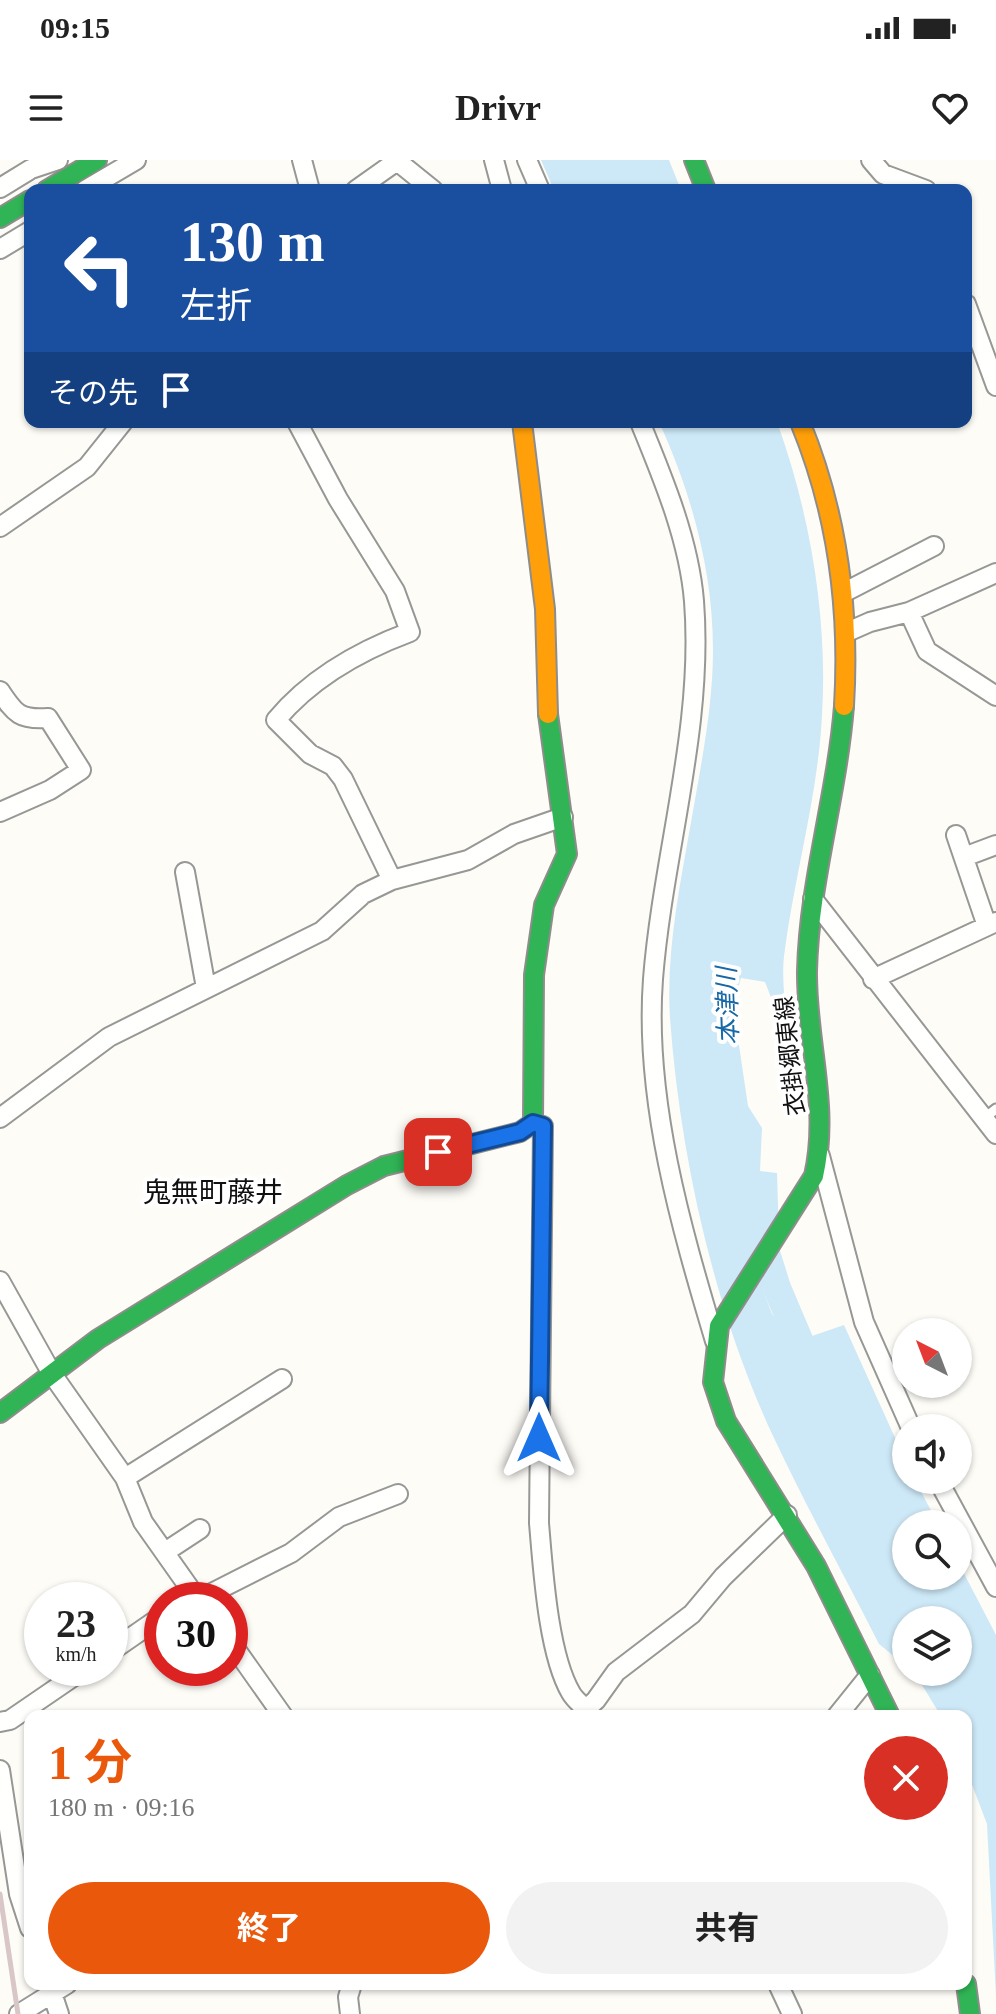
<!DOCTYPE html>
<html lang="ja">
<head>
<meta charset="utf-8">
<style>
  :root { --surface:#fff; --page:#f2f2f2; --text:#222; --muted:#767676; --accent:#ea580c }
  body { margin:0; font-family:"Times New Roman","Noto Sans JP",serif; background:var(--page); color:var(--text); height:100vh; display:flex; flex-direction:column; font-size:30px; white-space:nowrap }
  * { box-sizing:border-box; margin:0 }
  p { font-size:26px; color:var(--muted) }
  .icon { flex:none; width:44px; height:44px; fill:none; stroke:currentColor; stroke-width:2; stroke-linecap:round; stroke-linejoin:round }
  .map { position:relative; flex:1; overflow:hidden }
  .side { position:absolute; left:24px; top:1550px; width:948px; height:280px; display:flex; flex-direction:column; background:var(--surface); border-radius:16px; box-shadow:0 2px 6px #0004 }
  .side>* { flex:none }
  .hud { position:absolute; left:24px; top:24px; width:948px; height:244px; border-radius:16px; box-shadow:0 2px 6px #0004; background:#1a4fa0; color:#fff; overflow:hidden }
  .needle { width:52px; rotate:318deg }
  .tools { position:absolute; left:892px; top:1158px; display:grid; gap:16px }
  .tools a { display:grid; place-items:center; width:80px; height:80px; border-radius:50%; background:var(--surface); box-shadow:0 2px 6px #0004; font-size:40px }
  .speed { position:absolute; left:24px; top:1422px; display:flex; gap:16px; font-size:40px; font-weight:700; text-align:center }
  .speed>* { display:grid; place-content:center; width:104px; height:104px; border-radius:50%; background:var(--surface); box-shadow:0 2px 6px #0004; line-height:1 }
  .speed small { font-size:20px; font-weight:400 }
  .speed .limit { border:12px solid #d22; background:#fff; color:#111 }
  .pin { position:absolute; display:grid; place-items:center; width:68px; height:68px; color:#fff; margin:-34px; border-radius:16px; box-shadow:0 4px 12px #0006 }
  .me { position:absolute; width:88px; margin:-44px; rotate:0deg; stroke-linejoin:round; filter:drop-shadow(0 0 6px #0008) }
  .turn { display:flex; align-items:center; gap:28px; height:168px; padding:0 24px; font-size:36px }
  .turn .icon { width:104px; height:104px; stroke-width:2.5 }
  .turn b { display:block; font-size:56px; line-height:68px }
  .then { display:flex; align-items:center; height:76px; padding:0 24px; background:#0003; gap:16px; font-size:30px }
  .round { display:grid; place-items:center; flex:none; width:84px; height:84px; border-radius:42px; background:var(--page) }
  .headline { display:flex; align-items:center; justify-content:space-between; height:136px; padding:0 24px }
  h1 { font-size:48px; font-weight:700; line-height:60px; color:var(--accent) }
  .cta { display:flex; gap:16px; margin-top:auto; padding:16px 24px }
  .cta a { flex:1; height:92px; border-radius:48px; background:var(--accent); color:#fff; font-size:32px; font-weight:700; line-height:92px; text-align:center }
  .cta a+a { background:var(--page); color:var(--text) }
  .status { display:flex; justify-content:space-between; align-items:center; height:56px; padding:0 40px; background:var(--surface); direction:ltr }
  .status svg { height:22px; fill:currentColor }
  header { display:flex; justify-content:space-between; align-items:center; height:104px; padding:0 24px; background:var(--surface); font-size:36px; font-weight:700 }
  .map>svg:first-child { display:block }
  .water { fill:#cde8f7 }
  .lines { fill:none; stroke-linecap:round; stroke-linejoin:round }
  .river { stroke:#cde8f7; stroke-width:28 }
  .lane-casing { stroke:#979795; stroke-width:13 }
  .street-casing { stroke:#979795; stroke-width:22 }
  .fast-casing { stroke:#8e8d8b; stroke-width:22 }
  .slow-casing { stroke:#8e8d8b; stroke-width:22 }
  .lane { stroke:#fffffe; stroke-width:9 }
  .street { stroke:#fffffe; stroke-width:18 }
  .fast { stroke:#30b455; stroke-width:18 }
  .slow { stroke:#ff9f0a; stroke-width:18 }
  .rail { stroke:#d9c6c7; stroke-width:5 }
  .route-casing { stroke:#114b97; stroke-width:20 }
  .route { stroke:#1a73e8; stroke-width:14 }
  .labels { text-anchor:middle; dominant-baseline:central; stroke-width:8; stroke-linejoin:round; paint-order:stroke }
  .street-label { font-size:24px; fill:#111; stroke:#fff }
  .water-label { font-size:26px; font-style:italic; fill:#1768a6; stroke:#fff }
  .quarter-label { font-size:28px; fill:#111; stroke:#fff }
</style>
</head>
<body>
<div class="status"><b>09:15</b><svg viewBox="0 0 49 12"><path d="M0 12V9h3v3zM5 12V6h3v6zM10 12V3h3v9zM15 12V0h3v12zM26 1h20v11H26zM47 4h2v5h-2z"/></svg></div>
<header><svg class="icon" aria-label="menu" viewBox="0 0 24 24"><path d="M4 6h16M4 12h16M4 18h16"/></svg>Drivr<svg class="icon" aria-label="heart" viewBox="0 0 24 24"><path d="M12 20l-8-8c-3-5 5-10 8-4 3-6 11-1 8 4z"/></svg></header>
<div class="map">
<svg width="996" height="1854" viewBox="0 0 996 1854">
  <rect width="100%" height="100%" fill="#fdfcf7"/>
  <path class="water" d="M 541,0 L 669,0 L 681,30 L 554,30 Z
    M 659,262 L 777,262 C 810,353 828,458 822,555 C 818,637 794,716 784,796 C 781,823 787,854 788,881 L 765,822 L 741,818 L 733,845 L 748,946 L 762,968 L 760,1011 L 777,1013 L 780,1110 L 763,1130 L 772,1154 L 792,1177 L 812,1176 L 844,1165 L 906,1302 L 906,1320 L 915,1320 L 938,1364 L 906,1364 L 906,1416 L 958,1416 L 958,1402 L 996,1475 L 996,1836 L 987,1664 L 966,1609 L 966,1556 L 941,1556 L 914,1512 L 958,1512 L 958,1460 L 906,1460 L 906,1506 L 879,1484 C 844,1415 807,1348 774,1278 C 715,1153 680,997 670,858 C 666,794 679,730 690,668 C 700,610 713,549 713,490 C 713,412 692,334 659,262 Z"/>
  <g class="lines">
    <path class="river" d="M 762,1080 L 777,1128 L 813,1213"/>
    <g class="lane-casing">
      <path id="lane" d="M 983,959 L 996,949"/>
    </g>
    <g class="street-casing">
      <path id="street" d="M 302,0 L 310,30
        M 494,0 L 502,30
        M 527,0 L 540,30
        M 871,0 L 883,14 L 926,30
        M 0,28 L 31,9 L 58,0
        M 85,30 L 136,0
        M 356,30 L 397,1 L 433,30
        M 0,89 L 30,71
        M 966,144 L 996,226
        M 297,262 L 338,339 L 395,431 L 410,472 C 359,491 311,518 276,560 L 310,594 L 333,606 L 343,619 L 392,720
        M 640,262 C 663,318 689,380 694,441 C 704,568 663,693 653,819 C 644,940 681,1067 715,1181
        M 0,367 L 87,307 L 123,262
        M 843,433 L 934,386
        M 909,452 L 927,491 L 996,536
        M 845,473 L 870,462 L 909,452 L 996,413
        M 0,531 C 15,554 20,560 48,558 L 81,610 L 50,630 L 0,652
        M 956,675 L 987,766
        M 964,697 L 996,685
        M 185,712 L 206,828
        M 813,739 L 996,974
        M 873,819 L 996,762
        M 0,958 L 109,877 L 322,771 L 363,734 L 392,720 L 468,700 L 514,674 L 563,657
        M 533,963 L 543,966 L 539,1363 C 543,1409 548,1494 571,1533 C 576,1542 586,1547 591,1556
        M 820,996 L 864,1162 L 911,1268
        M 0,1121 L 52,1214 L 125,1318 L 143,1362 L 198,1440
        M 125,1318 L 282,1219
        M 938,1320 L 996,1427
        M 165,1392 L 200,1369
        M 198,1440 L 291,1393 L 339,1357 L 398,1334
        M 230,1481 L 283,1556
        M 110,1492 L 162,1456
        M 580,1555 L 596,1540 L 616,1512 L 692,1454 L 723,1417 L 787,1355
        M 837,1556 L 870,1515
        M 0,1562 L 10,1560 L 86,1508
        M 0,1610 L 19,1734 L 30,1768
        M 49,1824 L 59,1854
        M 778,1824 L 792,1854
        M 19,1854 L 67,1824
        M 350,1854 L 348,1837 L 352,1824"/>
    </g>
    <g class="fast-casing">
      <path id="fast" d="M 694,0 L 706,30
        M 47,30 L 97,0
        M 0,58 L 30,40
        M 844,546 C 837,635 809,722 807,811 C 806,881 830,946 814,1016 L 719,1166 L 713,1222 L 726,1261 L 816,1406 L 890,1556
        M 0,1253 L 98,1179 L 347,1025 L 384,1006 L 520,972 L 533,963 L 534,815 L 544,745 L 567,694 L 548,554
        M 966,1824 L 970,1854"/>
    </g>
    <g class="slow-casing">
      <path id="slow" d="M 522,262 L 545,449 L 548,554
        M 800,262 C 838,354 850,447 844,546"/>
    </g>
    <use href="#lane" class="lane"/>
    <use href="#street" class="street"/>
    <use href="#fast" class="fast"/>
    <use href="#slow" class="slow"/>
    <path class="rail" d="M 0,1734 L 18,1854"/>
  </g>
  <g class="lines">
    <g class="route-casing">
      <path id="route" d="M 438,992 L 520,972 L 533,963 L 543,966 L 539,1278"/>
    </g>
    <use href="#route" class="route"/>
  </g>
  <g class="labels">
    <g class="street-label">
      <text transform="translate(790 896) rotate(-96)">衣掛郷東線</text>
    </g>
    <g class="water-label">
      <text transform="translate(728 846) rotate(-92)">本津川</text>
    </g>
    <g class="quarter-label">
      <text x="213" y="1032">鬼無町藤井</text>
    </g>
  </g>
</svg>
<div class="tools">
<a><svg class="needle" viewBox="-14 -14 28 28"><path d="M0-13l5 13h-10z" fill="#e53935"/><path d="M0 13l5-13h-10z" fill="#767676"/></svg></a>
<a><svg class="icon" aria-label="sound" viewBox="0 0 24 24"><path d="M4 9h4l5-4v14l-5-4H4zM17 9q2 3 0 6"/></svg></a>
<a><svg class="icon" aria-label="search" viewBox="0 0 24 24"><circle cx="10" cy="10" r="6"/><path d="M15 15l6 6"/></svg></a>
<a><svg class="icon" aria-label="layers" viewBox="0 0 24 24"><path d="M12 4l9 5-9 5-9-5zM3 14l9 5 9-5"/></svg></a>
</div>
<div class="speed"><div>23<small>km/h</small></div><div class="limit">30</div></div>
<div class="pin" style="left:438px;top:992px;background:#d93025"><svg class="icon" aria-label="arrive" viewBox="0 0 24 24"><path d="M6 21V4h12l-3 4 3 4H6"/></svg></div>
<svg class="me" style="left:539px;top:1278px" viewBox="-20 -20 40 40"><path d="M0-17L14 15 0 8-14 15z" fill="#1a73e8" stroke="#fff" stroke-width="4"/></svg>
<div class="hud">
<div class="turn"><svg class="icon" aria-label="left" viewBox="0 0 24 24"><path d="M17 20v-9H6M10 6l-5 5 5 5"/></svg><div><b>130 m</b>左折</div></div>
<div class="then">その先<svg class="icon" aria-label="arrive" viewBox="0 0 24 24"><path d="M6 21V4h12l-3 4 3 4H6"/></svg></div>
</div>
<section class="side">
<div class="headline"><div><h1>1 分</h1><p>180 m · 09:16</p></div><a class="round" style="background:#d93025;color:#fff"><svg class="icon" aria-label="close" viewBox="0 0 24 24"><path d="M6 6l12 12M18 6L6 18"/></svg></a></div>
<div class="cta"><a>終了</a><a>共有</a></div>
</section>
</div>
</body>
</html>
